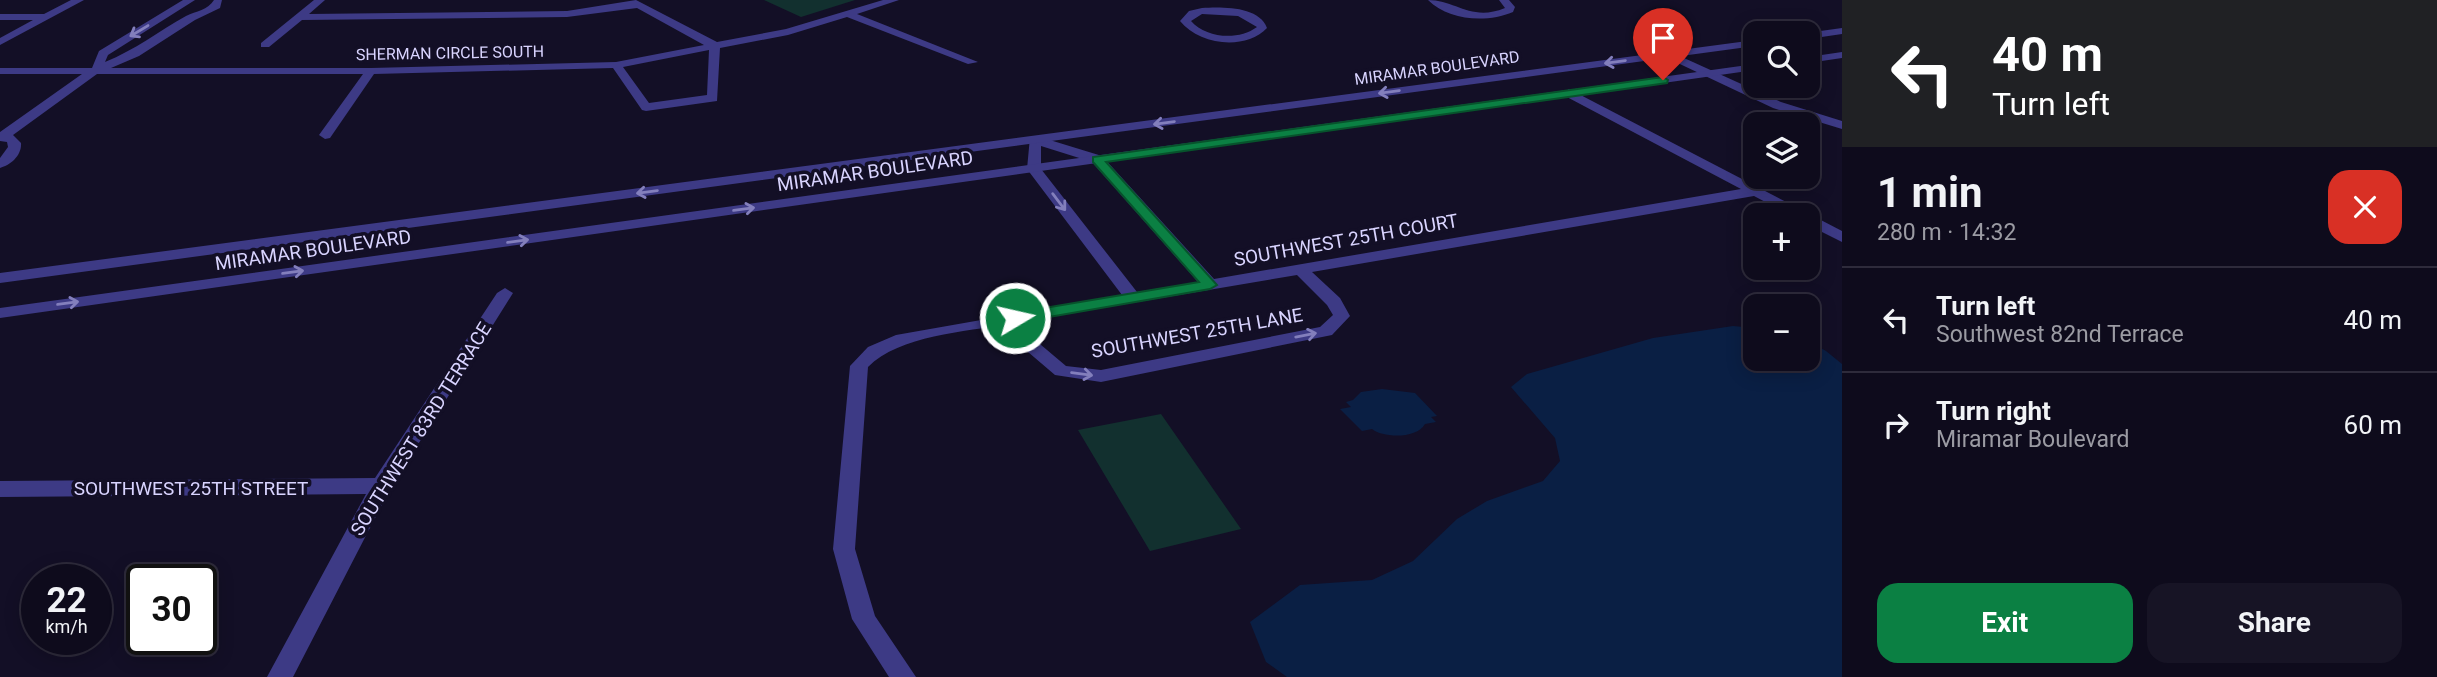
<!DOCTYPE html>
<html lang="en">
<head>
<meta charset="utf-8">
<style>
  :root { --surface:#0e0b1c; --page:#171425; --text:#f1f3f6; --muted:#9b9ba3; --line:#2e2b3b; --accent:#0b8043 }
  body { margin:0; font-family:Roboto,sans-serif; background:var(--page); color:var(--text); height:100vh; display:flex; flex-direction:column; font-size:26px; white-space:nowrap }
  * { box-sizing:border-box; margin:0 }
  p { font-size:23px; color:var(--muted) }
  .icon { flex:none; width:38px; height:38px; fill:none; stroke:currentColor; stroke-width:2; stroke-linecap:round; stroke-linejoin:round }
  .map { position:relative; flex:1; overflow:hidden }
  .sheet { display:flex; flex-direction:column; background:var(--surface); width:595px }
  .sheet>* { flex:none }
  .top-card { background:#202124; color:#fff; overflow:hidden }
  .tools { position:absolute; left:1743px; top:21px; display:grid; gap:14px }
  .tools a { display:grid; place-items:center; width:77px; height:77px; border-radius:14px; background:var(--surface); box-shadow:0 4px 18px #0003,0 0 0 2px var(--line); font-size:35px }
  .speed { position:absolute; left:21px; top:564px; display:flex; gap:14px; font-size:35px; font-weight:700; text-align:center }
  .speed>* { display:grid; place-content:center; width:91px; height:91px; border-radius:50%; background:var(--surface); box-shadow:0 4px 18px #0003,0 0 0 2px var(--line); line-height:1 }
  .speed small { font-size:18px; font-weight:400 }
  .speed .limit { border:4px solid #111; border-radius:10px; background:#fff; color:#111 }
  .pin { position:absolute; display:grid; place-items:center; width:60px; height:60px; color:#fff; margin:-72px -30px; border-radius:50% 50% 50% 0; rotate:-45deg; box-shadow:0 0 7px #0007 }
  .pin .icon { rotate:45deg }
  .me { position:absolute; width:77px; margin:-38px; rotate:81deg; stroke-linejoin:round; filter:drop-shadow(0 0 5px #0008) }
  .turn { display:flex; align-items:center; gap:24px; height:147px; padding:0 35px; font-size:32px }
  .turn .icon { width:91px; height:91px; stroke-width:2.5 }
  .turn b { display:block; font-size:49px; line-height:60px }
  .round { display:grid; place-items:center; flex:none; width:74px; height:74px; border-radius:21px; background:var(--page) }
  .overview { display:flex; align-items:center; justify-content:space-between; height:119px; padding:0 35px }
  h1 { font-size:42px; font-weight:700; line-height:52px }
  .cta { display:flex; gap:14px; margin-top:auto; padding:14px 35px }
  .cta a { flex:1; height:80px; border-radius:21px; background:var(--accent); color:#fff; font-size:28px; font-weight:700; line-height:80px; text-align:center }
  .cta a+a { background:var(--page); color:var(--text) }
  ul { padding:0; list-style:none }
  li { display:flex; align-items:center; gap:21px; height:105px; padding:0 35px; border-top:2px solid var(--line) }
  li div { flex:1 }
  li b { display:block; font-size:26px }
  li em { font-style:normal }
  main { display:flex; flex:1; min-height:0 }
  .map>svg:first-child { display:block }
  .green { fill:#12302f }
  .water { fill:#0a1f44 }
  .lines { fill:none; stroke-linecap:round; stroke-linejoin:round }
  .minor { fill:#3d3a85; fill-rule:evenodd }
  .tertiary { fill:#3d3a85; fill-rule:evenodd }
  .oneway { stroke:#837fbc }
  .route { fill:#0b8043; stroke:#07532c; stroke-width:2 }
  .labels { text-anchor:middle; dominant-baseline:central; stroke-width:7; stroke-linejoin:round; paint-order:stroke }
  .far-street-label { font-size:16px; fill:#d9d4ff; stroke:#130f26 }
  .street-label { font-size:19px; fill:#d9d4ff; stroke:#130f26 }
</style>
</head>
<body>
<main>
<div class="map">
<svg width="1842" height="677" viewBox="0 0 1842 677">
  <rect width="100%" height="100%" fill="#130f26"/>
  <path class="green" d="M 764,0 L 855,0 L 801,17 Z
    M 1161,414 L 1241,529 L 1150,551 L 1078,430 Z"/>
  <path class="water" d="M 1733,326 L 1755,328 L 1755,359 L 1808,359 L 1808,341 L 1826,351 L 1842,364 L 1842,677 L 1287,677 L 1266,662 L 1250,622 L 1300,585 L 1372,580 L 1413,561 L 1457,519 L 1487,501 L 1543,481 L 1560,461 L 1555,438 L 1511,387 L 1527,374 L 1653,338 Z
    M 1382,389 L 1415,393 L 1437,416 L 1431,417 L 1436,422 L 1425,424 C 1417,439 1383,438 1372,429 L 1362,431 L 1340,409 L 1351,407 L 1346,402 L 1353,400 L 1361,392 Z"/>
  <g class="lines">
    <path class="minor" d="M 71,0 L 84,0 L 0,45 L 0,38 L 33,20 L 0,20 L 0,14 L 44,14 Z
      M 183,0 L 195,0 L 108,55 L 105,62 C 135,50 159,31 186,16 C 196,11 208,10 214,0 L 222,0 L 220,8 L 195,20 L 139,56 L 111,68 L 371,68 L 616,62 L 704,45 L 637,8 L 567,17 L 302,20 L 269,47 L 261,47 L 261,43 L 314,0 L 325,0 L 309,14 L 567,11 L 636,0 L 717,42 L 786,29 L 883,0 L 899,0 L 857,14 L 978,62 L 968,64 L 847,17 L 788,35 L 720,48 L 717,101 L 646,111 L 642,110 L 613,68 L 374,74 L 330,138 L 325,139 L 319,135 L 363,74 L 97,74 L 13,135 L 21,143 C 22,155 11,165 0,168 L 0,158 L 8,147 L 7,142 L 0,141 L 0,132 L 82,74 L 0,74 L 0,68 L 92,68 L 99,51 ZM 709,50 L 707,95 L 649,103 L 623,67 Z
      M 1428,0 C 1456,0 1471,22 1505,8 L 1499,0 L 1509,0 L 1515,7 L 1513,12 C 1487,23 1449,21 1428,0 Z
      M 1202,8 C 1222,7 1259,6 1267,28 C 1245,51 1199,45 1180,21 L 1189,11 ZM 1202,14 L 1238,16 L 1257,27 C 1238,41 1206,38 1191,21 Z
      M 1665,53 L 1673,53 L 1781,102 L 1842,121 L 1842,129 L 1773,108 L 1665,57 Z
      M 1569,89 L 1842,231 L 1842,242 L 1808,225 L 1808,215 L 1790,215 L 1754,196 L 1312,272 L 1340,298 L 1350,316 L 1332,335 L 1101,382 L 1055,375 L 1021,346 L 1009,324 C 965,332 900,335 868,367 L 855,549 L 875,616 L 916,677 L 889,677 L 852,619 L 833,549 L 850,366 L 868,347 L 896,335 L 1122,295 L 1027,169 L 1030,137 L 1040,137 L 1102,156 L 1214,279 L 1741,189 L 1565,96 L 1563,93 ZM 1041,146 L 1092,162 L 1198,282 L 1137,292 L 1041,169 ZM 1297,275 L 1327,305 L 1333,315 L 1320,327 L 1101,370 L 1066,366 L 1034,339 L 1025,321 Z
      M 505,288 L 513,293 L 390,489 L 293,677 L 267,677 L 366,494 L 0,497 L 0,481 L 375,478 L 497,293 Z"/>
    <path class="tertiary" d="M 1842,28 L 1842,34 L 1808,39 L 1806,33 Z
      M 1755,40 L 1755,46 L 0,283 L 0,273 Z
      M 1842,52 L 1842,58 L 1808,63 L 1808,57 Z
      M 1755,64 L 1755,70 L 0,318 L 0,308 Z"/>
  </g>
  <defs><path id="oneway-shaft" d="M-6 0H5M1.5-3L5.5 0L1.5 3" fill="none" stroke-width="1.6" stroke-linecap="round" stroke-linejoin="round" transform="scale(1.75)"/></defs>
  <g class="oneway">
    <use href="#oneway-shaft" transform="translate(139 31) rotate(149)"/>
    <use href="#oneway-shaft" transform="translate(1615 62) rotate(172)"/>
    <use href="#oneway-shaft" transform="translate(1389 92) rotate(172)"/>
    <use href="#oneway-shaft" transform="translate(1164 123) rotate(172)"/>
    <use href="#oneway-shaft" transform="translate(647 192) rotate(172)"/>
    <use href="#oneway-shaft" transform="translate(1059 202) rotate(53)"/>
    <use href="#oneway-shaft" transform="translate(744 209) rotate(-8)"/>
    <use href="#oneway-shaft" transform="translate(518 241) rotate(-8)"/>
    <use href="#oneway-shaft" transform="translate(293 272) rotate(-8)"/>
    <use href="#oneway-shaft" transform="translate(68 303) rotate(-8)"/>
    <use href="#oneway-shaft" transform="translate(1306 335) rotate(-11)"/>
    <use href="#oneway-shaft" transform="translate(1082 374) rotate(7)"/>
  </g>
  <path class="route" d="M 1663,77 L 1668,80 L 1667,83 L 1106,162 L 1217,285 L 1210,289 L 1015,323 L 1007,318 L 1015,313 L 1199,282 L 1093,162 L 1093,157 Z"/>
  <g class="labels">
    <g class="far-street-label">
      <text transform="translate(450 53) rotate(-1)">SHERMAN CIRCLE SOUTH</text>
      <text transform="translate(1437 68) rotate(-8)">MIRAMAR BOULEVARD</text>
    </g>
    <g class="street-label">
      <text transform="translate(875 171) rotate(-8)">MIRAMAR BOULEVARD</text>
      <text transform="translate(1346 240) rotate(-10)">SOUTHWEST 25TH COURT</text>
      <text transform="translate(313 250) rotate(-8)">MIRAMAR BOULEVARD</text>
      <text transform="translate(1197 333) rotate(-10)">SOUTHWEST 25TH LANE</text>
      <text transform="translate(421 429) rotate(-58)">SOUTHWEST 83RD TERRACE</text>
      <text x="191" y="488">SOUTHWEST 25TH STREET</text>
    </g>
  </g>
</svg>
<div class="tools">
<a><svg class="icon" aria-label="search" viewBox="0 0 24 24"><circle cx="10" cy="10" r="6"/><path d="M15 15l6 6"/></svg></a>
<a><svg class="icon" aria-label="layers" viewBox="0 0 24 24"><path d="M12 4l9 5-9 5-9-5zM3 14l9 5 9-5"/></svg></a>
<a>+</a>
<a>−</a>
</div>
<div class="speed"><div>22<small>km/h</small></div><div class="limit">30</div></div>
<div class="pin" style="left:1663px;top:80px;background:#d93025"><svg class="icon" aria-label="arrive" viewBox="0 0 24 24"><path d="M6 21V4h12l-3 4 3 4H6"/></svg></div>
<svg class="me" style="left:1015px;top:318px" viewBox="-20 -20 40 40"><circle r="17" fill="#0b8043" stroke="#fff" stroke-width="3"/><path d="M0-11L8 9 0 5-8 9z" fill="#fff"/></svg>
</div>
<section class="sheet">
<div class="top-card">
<div class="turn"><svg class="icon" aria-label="left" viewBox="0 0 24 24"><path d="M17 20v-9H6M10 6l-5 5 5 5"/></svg><div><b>40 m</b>Turn left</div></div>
</div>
<div class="overview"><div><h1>1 min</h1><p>280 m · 14:32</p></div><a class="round" style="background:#d93025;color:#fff"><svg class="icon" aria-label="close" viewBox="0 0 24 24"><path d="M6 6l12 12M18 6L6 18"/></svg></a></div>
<ul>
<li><svg class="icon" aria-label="left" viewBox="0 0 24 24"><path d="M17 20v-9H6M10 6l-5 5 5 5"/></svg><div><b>Turn left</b><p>Southwest 82nd Terrace</p></div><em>40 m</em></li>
<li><svg class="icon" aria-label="right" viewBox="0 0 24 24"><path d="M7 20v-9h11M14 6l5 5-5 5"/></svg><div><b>Turn right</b><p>Miramar Boulevard</p></div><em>60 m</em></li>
</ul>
<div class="cta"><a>Exit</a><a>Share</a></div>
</section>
</main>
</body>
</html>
